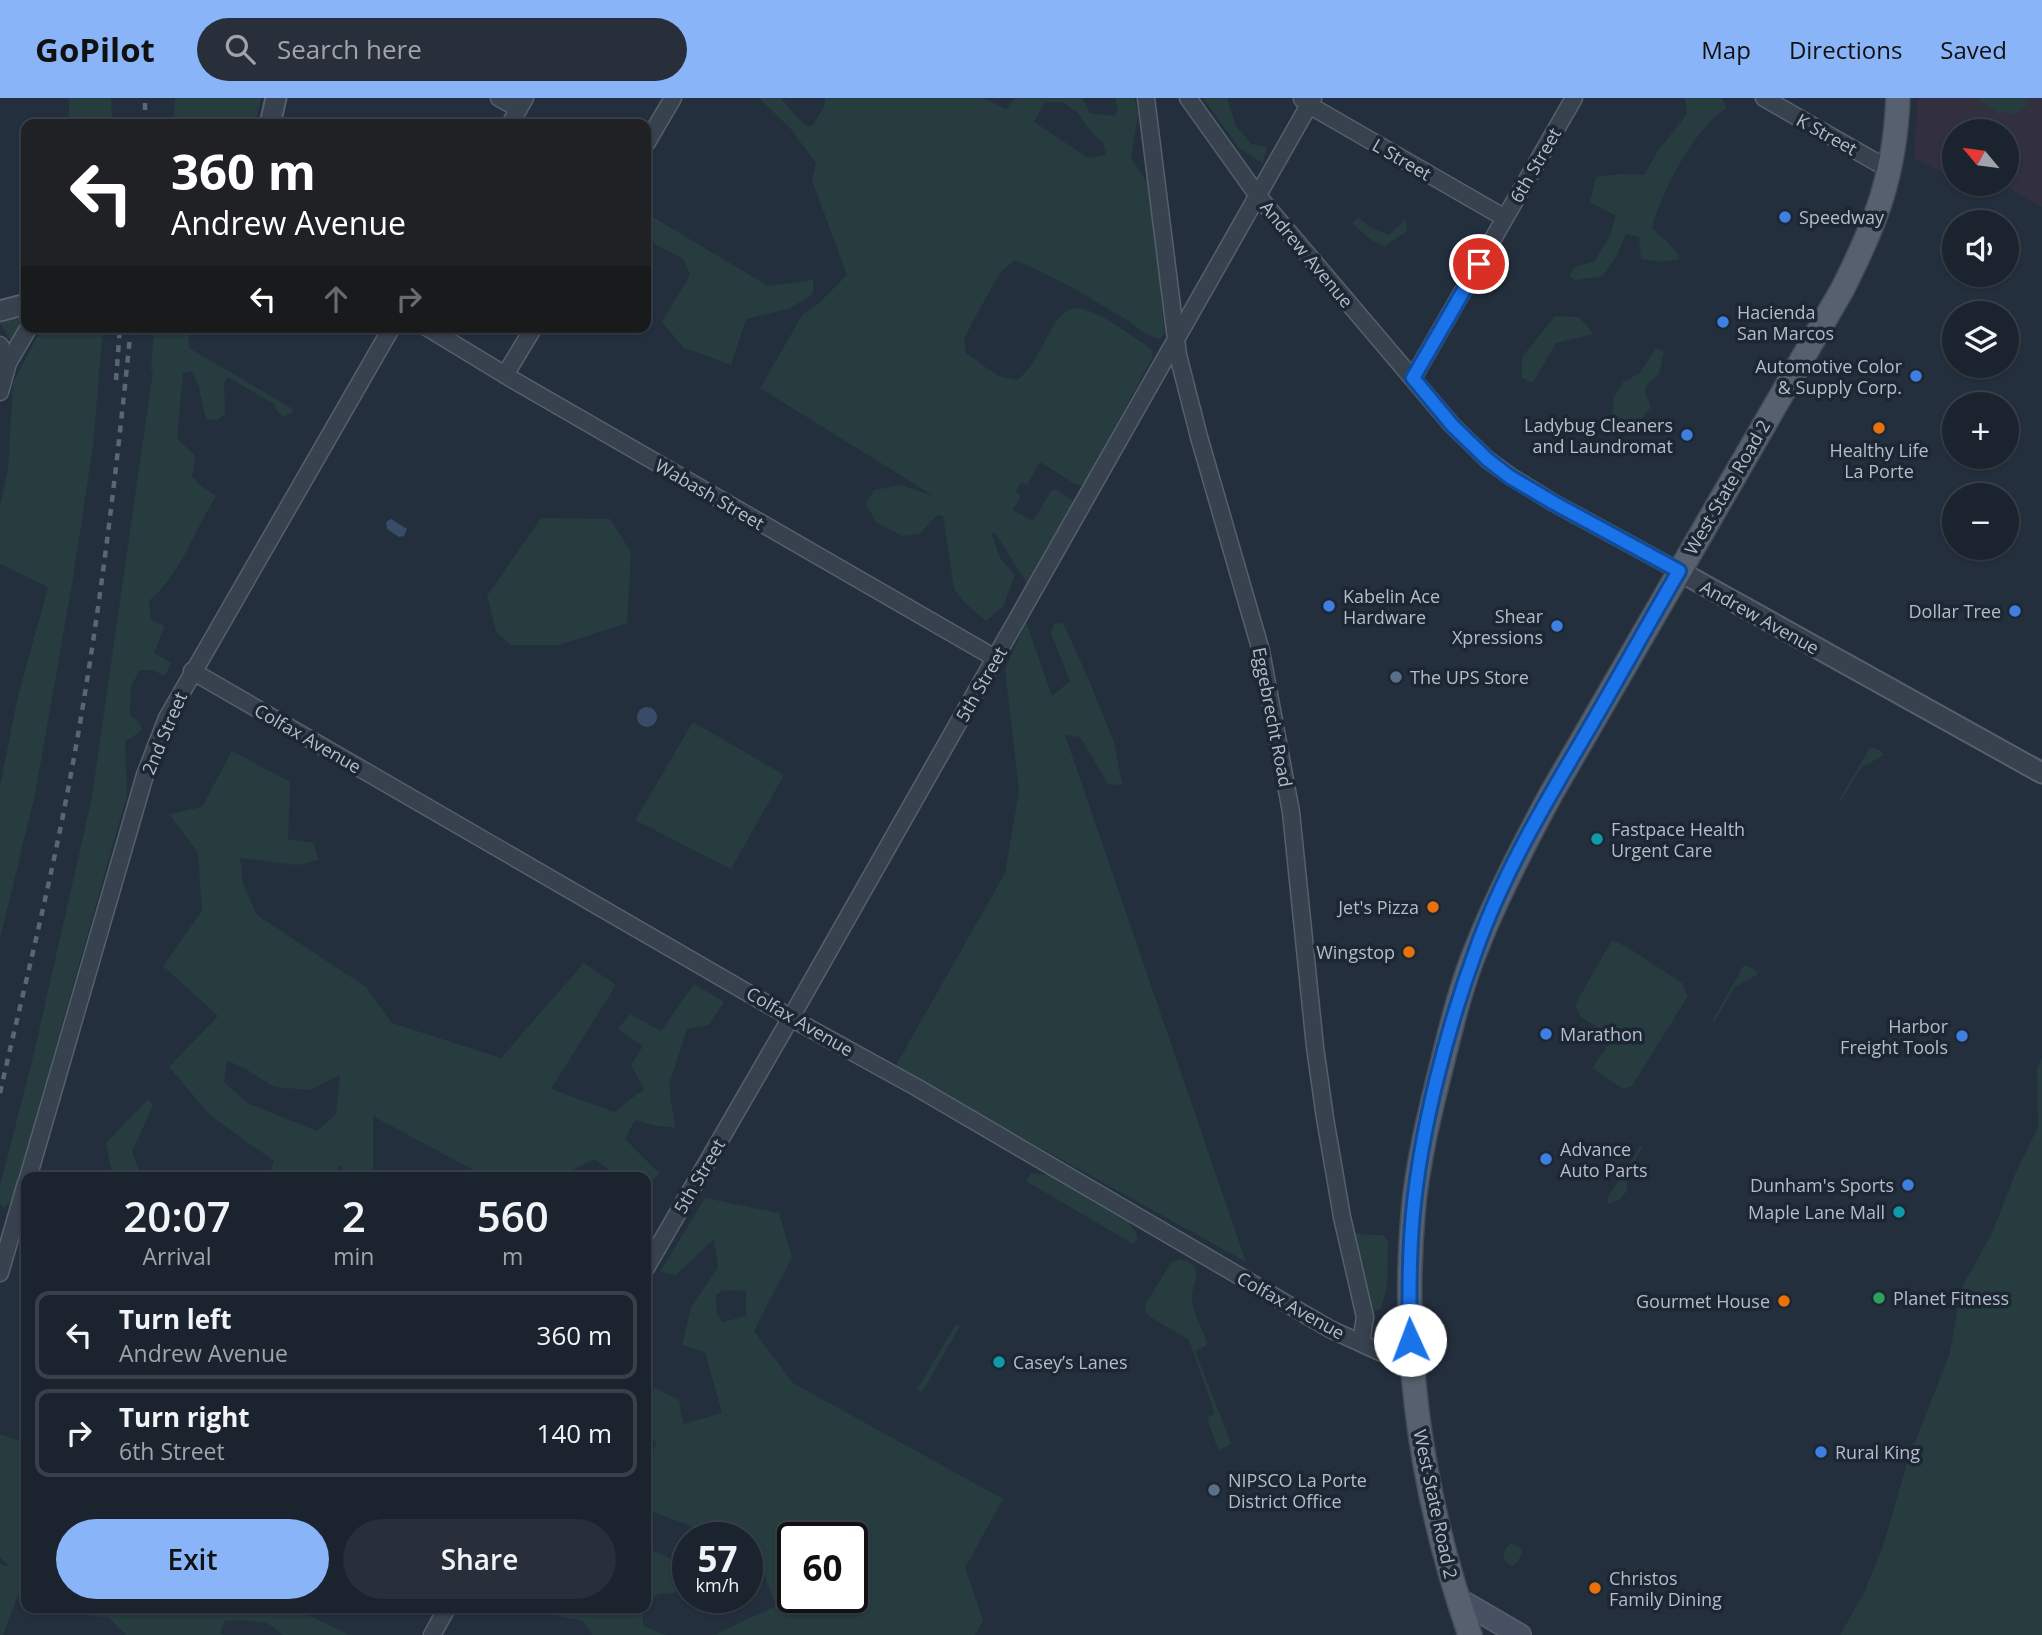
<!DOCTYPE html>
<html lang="en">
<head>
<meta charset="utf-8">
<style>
  :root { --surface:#1b232e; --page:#282f3a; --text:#f1f3f6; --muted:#a0a4aa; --line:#39404a; --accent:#8ab4f8 }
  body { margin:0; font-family:"Open Sans",sans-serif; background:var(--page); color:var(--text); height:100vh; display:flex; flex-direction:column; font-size:26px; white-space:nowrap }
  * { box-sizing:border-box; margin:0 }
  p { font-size:23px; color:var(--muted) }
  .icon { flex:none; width:38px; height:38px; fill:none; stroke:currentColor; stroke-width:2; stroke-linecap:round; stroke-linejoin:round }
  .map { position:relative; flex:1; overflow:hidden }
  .details { position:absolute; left:21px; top:1074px; width:630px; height:441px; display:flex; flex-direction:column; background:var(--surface); border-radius:14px; box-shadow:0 2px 5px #0004,0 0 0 2px var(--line) }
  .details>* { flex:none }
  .top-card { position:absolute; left:21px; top:21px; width:630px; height:214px; border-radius:14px; box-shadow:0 2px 5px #0004,0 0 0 2px var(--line); background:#202124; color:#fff; overflow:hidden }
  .needle { width:46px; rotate:299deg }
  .tools { position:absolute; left:1942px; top:21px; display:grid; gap:14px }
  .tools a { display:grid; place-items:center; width:77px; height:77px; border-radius:50%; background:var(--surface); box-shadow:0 2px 5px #0004,0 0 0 2px var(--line); font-size:35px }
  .speed { position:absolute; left:672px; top:1424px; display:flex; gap:14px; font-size:35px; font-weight:700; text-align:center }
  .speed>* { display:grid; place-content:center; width:91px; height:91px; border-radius:50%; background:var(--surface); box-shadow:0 2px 5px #0004,0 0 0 2px var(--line); line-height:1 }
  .speed small { font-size:18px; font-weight:400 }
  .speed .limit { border:4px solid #111; border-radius:10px; background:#fff; color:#111 }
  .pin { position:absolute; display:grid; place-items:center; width:60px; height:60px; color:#fff; margin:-30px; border:4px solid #fff; border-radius:50%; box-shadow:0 2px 7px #0007 }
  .me { position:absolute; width:77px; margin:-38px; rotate:358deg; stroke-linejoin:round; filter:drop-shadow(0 0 5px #0008) }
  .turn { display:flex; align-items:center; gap:24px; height:147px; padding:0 35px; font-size:32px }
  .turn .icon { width:91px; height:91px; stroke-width:2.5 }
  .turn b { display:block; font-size:49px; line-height:60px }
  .lanes { display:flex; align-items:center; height:66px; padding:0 35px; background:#0003; justify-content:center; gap:35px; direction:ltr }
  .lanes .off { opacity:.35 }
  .eta { display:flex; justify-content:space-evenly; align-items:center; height:119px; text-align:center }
  .eta b { font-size:42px; font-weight:600; line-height:49px }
  .primary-button { display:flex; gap:14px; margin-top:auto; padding:14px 35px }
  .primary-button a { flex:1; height:80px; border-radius:42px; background:var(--accent); color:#111; font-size:28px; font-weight:600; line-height:80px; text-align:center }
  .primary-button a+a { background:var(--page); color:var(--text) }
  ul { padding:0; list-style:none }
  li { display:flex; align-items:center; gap:21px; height:88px; margin:0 14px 10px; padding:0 21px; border:4px solid var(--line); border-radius:14px }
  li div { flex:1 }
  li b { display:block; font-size:26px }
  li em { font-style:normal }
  header { display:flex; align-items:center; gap:42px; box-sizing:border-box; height:98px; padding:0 35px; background:var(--accent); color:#111 }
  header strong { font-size:33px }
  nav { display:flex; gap:38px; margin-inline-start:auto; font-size:24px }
  .search { width:490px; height:63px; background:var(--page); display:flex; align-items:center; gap:18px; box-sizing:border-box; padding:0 24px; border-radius:38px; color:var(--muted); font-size:26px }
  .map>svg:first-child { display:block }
  .medical { fill:#32303f }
  .green { fill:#263c3f; fill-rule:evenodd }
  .water { fill:#394c67 }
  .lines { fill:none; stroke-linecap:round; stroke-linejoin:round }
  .minor-casing { stroke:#565f6c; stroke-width:19 }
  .tertiary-casing { stroke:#565f6c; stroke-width:23 }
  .secondary-casing { stroke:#565f6c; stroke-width:24 }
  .primary-casing { stroke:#414a57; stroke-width:26 }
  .minor { stroke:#38414e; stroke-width:16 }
  .tertiary { stroke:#38414e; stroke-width:19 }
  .secondary { stroke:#465061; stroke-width:21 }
  .primary { stroke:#56606e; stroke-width:23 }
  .rail { stroke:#5a6575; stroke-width:4.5; stroke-dasharray:7 7; stroke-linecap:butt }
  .route-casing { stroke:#114b97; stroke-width:18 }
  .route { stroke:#1a73e8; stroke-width:12 }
  .shop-dot { fill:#3f7fe0; stroke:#1d2633; stroke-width:2.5 }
  .food-dot { fill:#e8710a; stroke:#1d2633; stroke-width:2.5 }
  .service-dot { fill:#5c6f8a; stroke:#1d2633; stroke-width:2.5 }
  .culture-dot { fill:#0f9aa8; stroke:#1d2633; stroke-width:2.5 }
  .leisure-dot { fill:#2e9e5b; stroke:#1d2633; stroke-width:2.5 }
  .labels { text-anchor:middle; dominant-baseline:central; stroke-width:7; stroke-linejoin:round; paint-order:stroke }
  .street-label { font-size:18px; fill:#b4bcc9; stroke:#1d2633 }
  .poi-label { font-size:18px; fill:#b4bcc9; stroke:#1d2633; text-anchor:start }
</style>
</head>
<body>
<header>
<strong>GoPilot</strong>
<div class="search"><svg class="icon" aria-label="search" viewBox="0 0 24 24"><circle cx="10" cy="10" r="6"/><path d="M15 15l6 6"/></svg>Search here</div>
<nav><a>Map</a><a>Directions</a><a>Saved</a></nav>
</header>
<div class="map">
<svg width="2042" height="1537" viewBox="0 0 2042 1537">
  <rect width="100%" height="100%" fill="#242f3e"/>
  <path class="medical" d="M 1918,0 L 2042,0 L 2042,109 L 2002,86 L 2007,86 L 2007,33 L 1955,33 L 1955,73 L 1945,76 L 1914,60 Z"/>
  <path class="green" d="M 69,0 L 111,0 L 112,26 L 69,26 Z
    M 175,0 L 261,0 L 255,26 L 173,26 Z
    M 759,0 L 781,0 L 796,18 L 808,29 L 813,27 L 825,7 L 825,0 L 983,0 L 1006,11 L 1015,0 L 1082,0 L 1090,15 L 1115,18 L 1118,11 L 1115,0 L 1134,0 L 1138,16 L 1131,60 C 1137,69 1145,79 1148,88 C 1162,135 1157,186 1165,234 L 1160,241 C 1146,239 1135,226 1122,219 C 1088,199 1052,176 1014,162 L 1000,175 L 975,219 L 964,241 L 966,255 L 998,278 L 1017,282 C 1029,273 1035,260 1043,247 C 1050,235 1056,218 1069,212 C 1086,202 1131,238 1147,248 L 1153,254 L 1152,260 L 1083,388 L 1075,386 L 1040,364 L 1027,387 L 1021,384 L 1016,394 L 1021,397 L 1013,412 L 1033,423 L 1051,393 L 1055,391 L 1070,400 L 1074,405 L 1029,489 L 996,436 L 991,434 L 1000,460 L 1015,477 L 1003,508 L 986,523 L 964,504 L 954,491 L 943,418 L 937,417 L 919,436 L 902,438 L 876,424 L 866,406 L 874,392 L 901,387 L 934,398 L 760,290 L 803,216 L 818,206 L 847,177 L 812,82 L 816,65 L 790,30 ZM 1045,4 L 1063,4 L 1078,15 L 1091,34 L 1103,44 L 1106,57 L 1088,60 L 1034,24 Z
    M 1203,0 L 1227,0 L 1236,28 L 1251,46 L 1267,49 L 1263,65 L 1239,50 Z
    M 1685,0 L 1722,0 L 1726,10 C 1719,16 1712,21 1706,28 C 1684,53 1660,98 1652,130 C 1663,141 1673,147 1680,161 L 1661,164 L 1641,161 L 1639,139 L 1626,136 L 1617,157 L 1603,178 L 1575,182 L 1570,178 L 1574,169 L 1595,163 L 1610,137 L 1616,118 L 1590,104 L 1596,79 L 1620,76 L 1644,77 L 1658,53 L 1687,16 Z
    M 1977,0 L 2028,0 L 2026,8 L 2017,16 L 1997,14 Z
    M 646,115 L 768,188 L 813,182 L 813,196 L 789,211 L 746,221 L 731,267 L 683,249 L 662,224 L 690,177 L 683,161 L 646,142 Z
    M 1358,119 L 1372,130 L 1389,137 L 1406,121 L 1407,133 L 1384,149 L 1370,141 L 1352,125 Z
    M 1555,218 L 1579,219 L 1594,236 L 1556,245 L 1533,285 L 1522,280 L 1522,259 Z
    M 18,219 L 21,220 L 24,227 L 12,245 L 0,225 Z
    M 49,229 L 103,229 L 93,348 L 72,486 L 35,697 L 0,840 L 0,689 L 17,602 L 48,489 L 0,466 L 0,406 L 8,373 L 13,285 L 37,239 Z
    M 156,229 L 188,229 L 189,250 L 293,311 L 292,315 L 283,319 L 276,312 L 274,306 L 228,279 L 224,285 L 225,316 L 217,322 L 206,321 L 198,286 L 191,273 L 183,275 L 177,341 L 195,357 L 192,379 L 204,390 L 216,398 C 194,433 181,476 149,503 L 151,522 L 165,528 L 154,555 L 171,565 L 165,578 L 153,572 L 140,572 L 131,588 L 130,617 L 139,624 L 142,632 L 125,644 L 127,697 L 12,1103 L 4,1110 L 0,1105 L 0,1088 L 34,955 L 92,699 L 153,273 L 151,273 L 153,242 Z
    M 1656,250 L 1664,254 L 1659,276 L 1647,286 L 1645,294 L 1651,309 L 1636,328 L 1612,323 L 1614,299 L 1623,284 L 1640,275 Z
    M 541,420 L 610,421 L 631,454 L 627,525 L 559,547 L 511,547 L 496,534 L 487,498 Z
    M 1026,524 L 1052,598 L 1070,583 L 1051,535 L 1054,526 L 1063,525 L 1088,580 L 1114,644 L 1122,687 L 1108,686 L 1080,639 L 1065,637 L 1246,1164 L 895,969 L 1005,775 L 1019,693 L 1005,571 Z
    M 693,624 L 784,677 L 731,771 L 635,722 Z
    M 1870,649 L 1880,652 L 1884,657 L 1861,670 L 1841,703 L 1838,704 Z
    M 232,653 L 290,684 L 288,741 L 314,745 L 318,762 L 297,767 L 240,760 L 243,786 L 257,817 L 366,889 L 392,925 L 501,960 L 584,865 L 616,887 L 551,991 L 614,1014 L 644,991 L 631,967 L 643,948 L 618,931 L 630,916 L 661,933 L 694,886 L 724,904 L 709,927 L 687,931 L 669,987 L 675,1030 L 652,1027 L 635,1022 L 625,1041 L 659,1075 L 646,1092 L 646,1080 L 621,1080 L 594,1061 L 574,1071 L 580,1080 L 488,1080 L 373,1018 L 373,1080 L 349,1080 L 341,1067 L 330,1080 L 268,1080 L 274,1063 L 211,1018 L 169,969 L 218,918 L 163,868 L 202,813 L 198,755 L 169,716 L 202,709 ZM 227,962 L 249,973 L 274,989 L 311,992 L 340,977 L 336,1016 L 317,1033 L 249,1006 L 224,984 Z
    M 1612,842 L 1627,849 L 1682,885 L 1688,898 L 1632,988 L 1623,991 L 1592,970 L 1611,943 L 1608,936 L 1581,919 L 1575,907 Z
    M 1744,867 L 1754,871 L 1758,876 L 1735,889 L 1715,922 L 1712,923 Z
    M 2042,959 L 2042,1537 L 1840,1537 L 1864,1495 L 1884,1445 L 1908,1362 L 1950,1255 L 1961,1191 L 1992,1135 L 2016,1074 L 2038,1029 L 2037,971 Z
    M 148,1001 L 153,1008 L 132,1053 L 141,1080 L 113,1080 L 106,1045 Z
    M 1641,1047 L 1642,1050 L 1627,1075 L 1627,1093 L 1620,1101 L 1609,1106 L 1607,1105 L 1608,1099 Z
    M 1031,1075 L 1049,1077 L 1128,1124 L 1136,1134 L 1138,1141 L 1133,1146 L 1026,1083 Z
    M 705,1100 L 779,1115 L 792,1159 L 754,1233 L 793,1285 L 1003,1401 L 965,1470 L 983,1522 L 975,1537 L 714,1537 L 776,1508 L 761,1468 L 747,1463 L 747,1440 L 696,1440 L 691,1428 L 647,1412 L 646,1410 L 646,1371 L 656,1346 L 646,1327 L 646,1296 L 655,1290 L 679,1302 L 683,1326 L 722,1315 L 705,1254 L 682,1247 L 691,1209 L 718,1170 L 714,1141 L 676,1177 L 660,1174 ZM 723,1192 L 746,1193 L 746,1218 L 723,1224 L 717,1216 L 716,1197 ZM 793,1440 L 852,1440 L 852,1500 L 793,1500 Z
    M 1352,1133 L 1364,1137 L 1382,1137 L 1388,1143 L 1387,1188 L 1381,1210 L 1374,1214 L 1371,1212 Z
    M 1180,1161 C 1208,1169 1191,1183 1192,1202 C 1193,1215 1202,1231 1207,1244 L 1206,1248 L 1195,1253 L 1231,1345 L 1228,1348 L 1218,1352 L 1207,1319 L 1215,1316 L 1189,1242 L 1150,1219 L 1146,1214 L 1145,1207 L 1171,1164 Z
    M 956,1226 L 960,1228 L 922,1294 L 917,1292 Z
    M 0,1336 L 26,1345 L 26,1486 L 23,1484 L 3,1537 L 0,1537 L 0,1466 L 10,1469 L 0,1459 Z
    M 1511,1445 L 1518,1448 L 1522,1453 C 1519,1467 1511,1473 1503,1459 L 1506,1449 Z
    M 646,1447 L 652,1452 L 684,1467 L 688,1465 L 688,1494 L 659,1496 L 646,1503 Z
    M 56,1510 L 293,1510 L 350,1537 L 283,1537 L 268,1525 L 244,1522 L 225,1523 L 220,1535 L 225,1537 L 126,1537 L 109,1520 L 76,1516 Z
    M 535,1510 L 643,1510 L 643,1528 L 666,1537 L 592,1537 L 583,1523 L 537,1514 Z"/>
  <path class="water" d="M 391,421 L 407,431 L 404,438 L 399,439 L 387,431 L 386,424 Z
    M637 619a10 10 0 1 1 20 0a10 10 0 1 1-20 0Z"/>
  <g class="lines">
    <g class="minor-casing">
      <path id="minor" d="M 499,0 L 519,11
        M 1146,0 L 1178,257 L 1199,339 L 1261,553 L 1291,714 L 1315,949 L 1325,1020 L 1342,1119 L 1365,1219 L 1361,1245
        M 1188,0 L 1258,98 L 1452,327 L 1488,362 L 1510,378 L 1554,405 L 1679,473
        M 1764,0 L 1890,72
        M 1302,1 L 1309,7 L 1505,120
        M 510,26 L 525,0
        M 646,46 L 673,0
        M 426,229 L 515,283 L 995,560
        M 0,247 L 8,265
        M 505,277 L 534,229
        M 1413,280 L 1574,0
        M 0,294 L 8,265 L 29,229
        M 192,573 L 800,925 L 916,989 L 1330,1231 L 1380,1254 L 1411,1265
        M 28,1080 L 145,677 L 167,620 L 392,229
        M 646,1170 L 797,909 L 1313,0
        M 0,1175 L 26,1085
        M 432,1537 L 447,1510"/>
    </g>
    <g class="tertiary-casing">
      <path id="tertiary" d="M 270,26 L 276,0
        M 0,213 L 26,206
        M 1679,473 L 2042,675"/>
    </g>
    <g class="secondary-casing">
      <path id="secondary" d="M 1458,1501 L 1520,1537"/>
    </g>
    <g class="primary-casing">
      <path id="primary" d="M 1470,1537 C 1423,1402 1401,1259 1413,1116 C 1417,1067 1429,1018 1441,970 C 1451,930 1461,887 1477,849 C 1498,796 1524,746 1551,696 L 1842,192 C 1876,125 1895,77 1898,0"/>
    </g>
    <use href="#minor" class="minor"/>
    <use href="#tertiary" class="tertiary"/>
    <use href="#secondary" class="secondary"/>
    <use href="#primary" class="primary"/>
    <path class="rail" d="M 145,26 L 145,0
      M 116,282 L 120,229
      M 0,995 C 20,907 42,820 60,732 C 94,566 114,398 131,229"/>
  </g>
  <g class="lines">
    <g class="route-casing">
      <path id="route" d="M 1410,1242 C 1409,1200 1409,1157 1413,1115 C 1421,1030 1447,931 1476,852 C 1503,775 1546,704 1587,634 C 1618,581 1648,526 1679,473 L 1554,405 L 1510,379 L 1488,362 L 1452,327 L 1413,280 L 1479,166"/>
    </g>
    <use href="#route" class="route"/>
  </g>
  <g class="shop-dot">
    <circle cx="1785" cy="119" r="7"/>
    <circle cx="1723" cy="224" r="7"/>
    <circle cx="1916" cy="278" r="7"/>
    <circle cx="1687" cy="337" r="7"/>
    <circle cx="1329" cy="508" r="7"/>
    <circle cx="2015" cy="513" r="7"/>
    <circle cx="1557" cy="528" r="7"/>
    <circle cx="1546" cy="936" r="7"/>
    <circle cx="1962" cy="938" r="7"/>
    <circle cx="1546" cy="1061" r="7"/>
    <circle cx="1908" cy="1087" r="7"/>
    <circle cx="1821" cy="1354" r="7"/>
  </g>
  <g class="food-dot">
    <circle cx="1879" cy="330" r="7"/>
    <circle cx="1433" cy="809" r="7"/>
    <circle cx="1409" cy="854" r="7"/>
    <circle cx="1784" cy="1203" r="7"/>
    <circle cx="1595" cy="1490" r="7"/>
  </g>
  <g class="service-dot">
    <circle cx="1396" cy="579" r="7"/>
    <circle cx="1214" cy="1392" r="7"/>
  </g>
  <g class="culture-dot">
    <circle cx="1597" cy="741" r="7"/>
    <circle cx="1899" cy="1114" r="7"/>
    <circle cx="999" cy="1264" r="7"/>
  </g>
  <circle class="leisure-dot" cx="1879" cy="1200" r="7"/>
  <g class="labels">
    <g class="street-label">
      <text transform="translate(1827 36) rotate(29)">K Street</text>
      <text transform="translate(1402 61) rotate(30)">L Street</text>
      <text transform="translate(1535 67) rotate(-60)">6th Street</text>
      <text transform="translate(1307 156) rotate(50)">Andrew Avenue</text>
      <text transform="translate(1727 389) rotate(-60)">West State Road 2</text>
      <text transform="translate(710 396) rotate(30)">Wabash Street</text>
      <text transform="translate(1760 519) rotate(29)">Andrew Avenue</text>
      <text transform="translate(981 586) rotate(-60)">5th Street</text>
      <text transform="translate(1273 619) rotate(79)">Eggebrecht Road</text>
      <text transform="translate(164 635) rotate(-67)">2nd Street</text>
      <text transform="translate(308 640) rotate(30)">Colfax Avenue</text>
      <text transform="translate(800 923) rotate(30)">Colfax Avenue</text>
      <text transform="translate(699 1078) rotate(-60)">5th Street</text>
      <text transform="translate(1291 1207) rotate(29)">Colfax Avenue</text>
      <text transform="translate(1436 1406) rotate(78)">West State Road 2</text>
    </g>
    <g class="poi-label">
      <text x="1799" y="119">Speedway</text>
      <text x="1737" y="214">Hacienda<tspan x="1737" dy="21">San Marcos</tspan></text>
      <text x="1902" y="268" text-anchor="end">Automotive Color<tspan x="1902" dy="21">&amp; Supply Corp.</tspan></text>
      <text x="1673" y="327" text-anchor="end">Ladybug Cleaners<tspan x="1673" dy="21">and Laundromat</tspan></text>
      <text x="1879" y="352" text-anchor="middle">Healthy Life<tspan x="1879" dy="21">La Porte</tspan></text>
      <text x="1343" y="498">Kabelin Ace<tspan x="1343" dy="21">Hardware</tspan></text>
      <text x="2001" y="513" text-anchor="end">Dollar Tree</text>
      <text x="1543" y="518" text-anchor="end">Shear<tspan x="1543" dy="21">Xpressions</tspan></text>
      <text x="1410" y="579">The UPS Store</text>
      <text x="1611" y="731">Fastpace Health<tspan x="1611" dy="21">Urgent Care</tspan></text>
      <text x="1419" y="809" text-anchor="end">Jet's Pizza</text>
      <text x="1395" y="854" text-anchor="end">Wingstop</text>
      <text x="1948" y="928" text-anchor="end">Harbor<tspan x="1948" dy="21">Freight Tools</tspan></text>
      <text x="1560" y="936">Marathon</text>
      <text x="1560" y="1051">Advance<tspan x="1560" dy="21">Auto Parts</tspan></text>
      <text x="1894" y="1087" text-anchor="end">Dunham's Sports</text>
      <text x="1885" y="1114" text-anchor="end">Maple Lane Mall</text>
      <text x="1893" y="1200">Planet Fitness</text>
      <text x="1770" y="1203" text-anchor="end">Gourmet House</text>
      <text x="1013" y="1264">Casey’s Lanes</text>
      <text x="1835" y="1354">Rural King</text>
      <text x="1228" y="1382">NIPSCO La Porte<tspan x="1228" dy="21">District Office</tspan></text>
      <text x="1609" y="1480">Christos<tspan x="1609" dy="21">Family Dining</tspan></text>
    </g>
  </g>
</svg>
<div class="tools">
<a><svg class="needle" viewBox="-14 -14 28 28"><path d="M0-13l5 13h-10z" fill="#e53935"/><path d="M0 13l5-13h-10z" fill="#a0a4aa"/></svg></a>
<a><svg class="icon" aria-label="sound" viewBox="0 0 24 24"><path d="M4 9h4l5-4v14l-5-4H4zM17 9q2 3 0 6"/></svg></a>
<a><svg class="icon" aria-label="layers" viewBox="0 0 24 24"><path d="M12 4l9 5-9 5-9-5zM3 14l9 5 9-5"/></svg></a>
<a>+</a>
<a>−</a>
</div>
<div class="speed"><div>57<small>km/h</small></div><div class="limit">60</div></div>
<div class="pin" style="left:1479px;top:166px;background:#d93025"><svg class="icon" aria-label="arrive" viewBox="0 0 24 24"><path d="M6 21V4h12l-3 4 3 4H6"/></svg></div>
<svg class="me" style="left:1410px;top:1242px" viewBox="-20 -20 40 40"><circle r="19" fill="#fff"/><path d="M0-13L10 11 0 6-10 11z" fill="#1a73e8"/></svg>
<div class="top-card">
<div class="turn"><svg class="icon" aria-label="left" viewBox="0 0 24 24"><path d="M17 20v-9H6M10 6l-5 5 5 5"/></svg><div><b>360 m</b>Andrew Avenue</div></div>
<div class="lanes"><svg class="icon" aria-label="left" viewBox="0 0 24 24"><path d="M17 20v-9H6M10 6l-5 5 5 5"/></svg><svg class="icon off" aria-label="ahead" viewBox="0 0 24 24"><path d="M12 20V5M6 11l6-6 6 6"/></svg><svg class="icon off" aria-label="right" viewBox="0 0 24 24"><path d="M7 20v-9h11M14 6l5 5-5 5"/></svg></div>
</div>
<section class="details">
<div class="eta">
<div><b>20:07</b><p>Arrival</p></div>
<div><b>2</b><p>min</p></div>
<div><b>560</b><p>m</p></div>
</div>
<ul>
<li><svg class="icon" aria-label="left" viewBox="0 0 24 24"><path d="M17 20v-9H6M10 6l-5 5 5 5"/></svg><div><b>Turn left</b><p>Andrew Avenue</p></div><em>360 m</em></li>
<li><svg class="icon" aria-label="right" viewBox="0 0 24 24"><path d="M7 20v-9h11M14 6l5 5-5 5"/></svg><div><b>Turn right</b><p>6th Street</p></div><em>140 m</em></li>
</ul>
<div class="primary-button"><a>Exit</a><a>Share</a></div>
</section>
</div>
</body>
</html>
